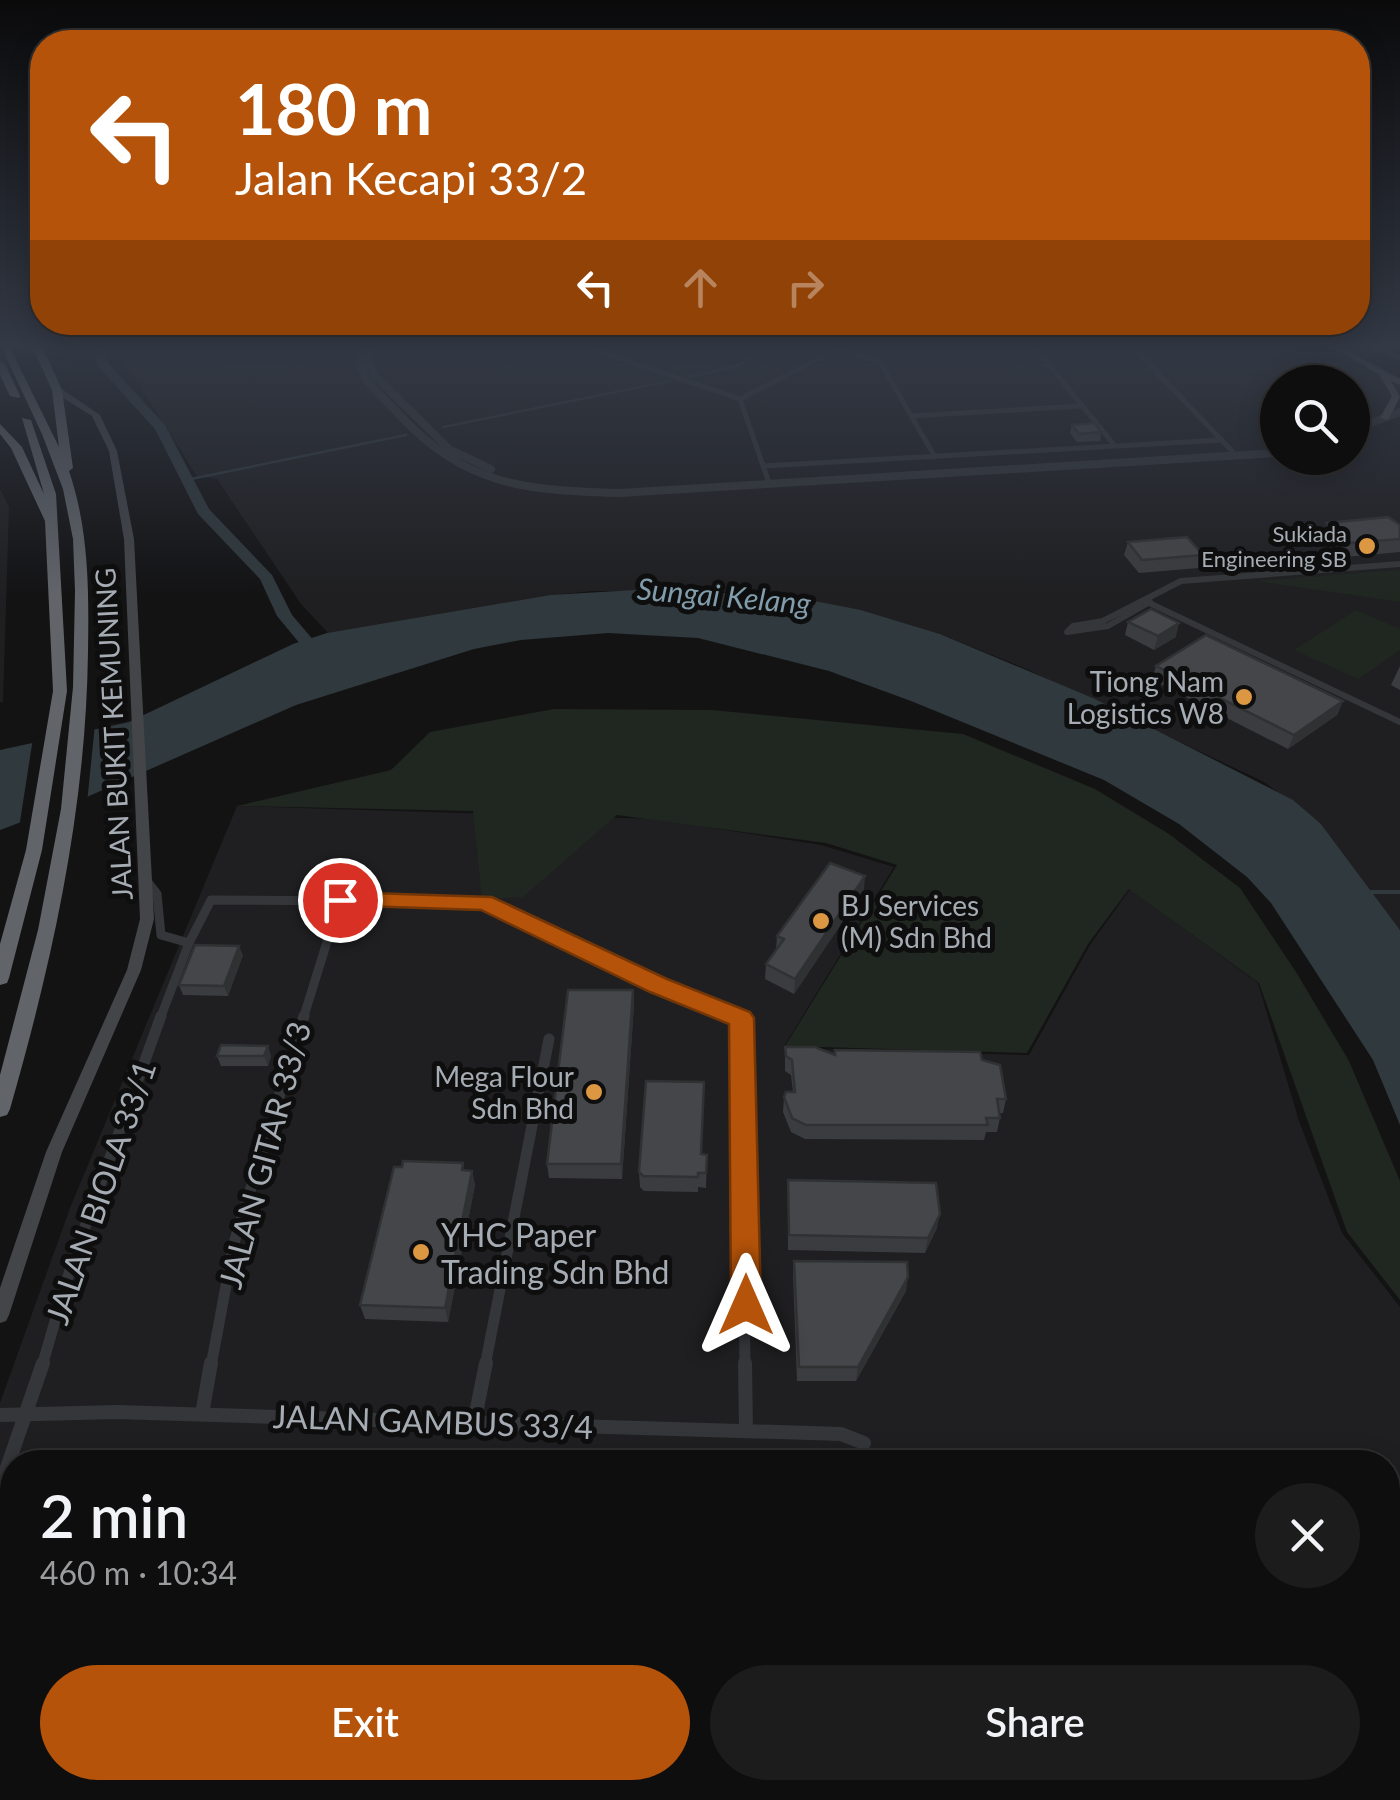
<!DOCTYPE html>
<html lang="en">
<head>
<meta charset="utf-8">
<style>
  :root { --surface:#0e0e0f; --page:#1c1c1d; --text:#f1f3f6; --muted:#9b9c9e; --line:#2e2e2f; --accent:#b45309 }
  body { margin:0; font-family:Lato,sans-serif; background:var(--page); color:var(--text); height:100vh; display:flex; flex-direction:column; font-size:38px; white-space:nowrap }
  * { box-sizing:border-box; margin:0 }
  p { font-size:32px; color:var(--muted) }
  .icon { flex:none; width:55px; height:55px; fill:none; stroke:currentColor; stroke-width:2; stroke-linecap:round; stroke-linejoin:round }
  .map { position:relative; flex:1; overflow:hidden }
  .sheet { position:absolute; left:0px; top:1450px; width:1400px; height:350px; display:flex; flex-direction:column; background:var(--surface); border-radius:40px 40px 0 0; box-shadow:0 5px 25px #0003,0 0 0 2px var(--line) }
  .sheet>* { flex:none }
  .top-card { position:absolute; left:30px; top:30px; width:1340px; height:305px; border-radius:40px; box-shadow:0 5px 25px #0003,0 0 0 2px var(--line); background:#b45309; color:#fff; overflow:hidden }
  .buttons { position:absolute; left:1260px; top:365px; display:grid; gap:20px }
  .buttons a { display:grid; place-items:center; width:110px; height:110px; border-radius:50%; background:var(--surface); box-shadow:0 5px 25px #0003,0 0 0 2px var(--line); font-size:50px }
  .pin { position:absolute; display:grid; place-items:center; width:85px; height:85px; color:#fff; margin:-42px; border:5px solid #fff; border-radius:50%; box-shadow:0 2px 10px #0007 }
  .me { position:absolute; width:110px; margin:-55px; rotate:0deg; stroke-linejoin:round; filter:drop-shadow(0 0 8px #0008) }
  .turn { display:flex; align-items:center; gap:35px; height:210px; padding:0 40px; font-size:45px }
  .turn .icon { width:130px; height:130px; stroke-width:2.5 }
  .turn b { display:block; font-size:70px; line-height:85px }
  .lanes { display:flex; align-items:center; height:95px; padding:0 40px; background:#0003; justify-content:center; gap:50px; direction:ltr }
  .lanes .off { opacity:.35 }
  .round { display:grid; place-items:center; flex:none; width:105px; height:105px; border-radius:52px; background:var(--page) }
  .head { display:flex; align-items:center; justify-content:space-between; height:170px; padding:0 40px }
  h1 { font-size:60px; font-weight:600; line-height:75px }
  .primary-button { display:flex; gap:20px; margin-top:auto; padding:20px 40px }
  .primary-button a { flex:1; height:115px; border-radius:60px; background:var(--accent); color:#fff; font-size:40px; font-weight:600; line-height:115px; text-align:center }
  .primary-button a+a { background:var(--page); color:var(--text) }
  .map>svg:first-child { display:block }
  .built { fill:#1f1f21; fill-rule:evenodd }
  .green { fill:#202620 }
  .water { fill:#30393d }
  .pier { fill:#131314 }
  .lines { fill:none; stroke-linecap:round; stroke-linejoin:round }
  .stream-far1 { stroke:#30393d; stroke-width:2.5 }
  .stream { stroke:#30393d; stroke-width:4 }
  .river { fill:#30393d; fill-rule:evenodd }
  .minor-far4 { stroke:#343639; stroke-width:5 }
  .minor-far3 { stroke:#343639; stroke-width:6 }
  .minor-far2 { stroke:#343639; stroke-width:9 }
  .minor-far1 { stroke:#343639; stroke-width:11 }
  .minor { stroke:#343639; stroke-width:14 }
  .tertiary { stroke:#343639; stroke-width:8 }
  .secondary { fill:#434549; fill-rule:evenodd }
  .primary { fill:#515357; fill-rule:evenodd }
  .motorway { fill:#616469; fill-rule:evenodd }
  .wall { fill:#3b3c3f }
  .shaded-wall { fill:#303133 }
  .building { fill:#454649; stroke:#303133; stroke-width:2.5 }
  .route { fill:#b45309; stroke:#753606; stroke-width:2.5 }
  .poi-dot { fill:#dc9743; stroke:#0e0e0f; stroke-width:4 }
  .labels { text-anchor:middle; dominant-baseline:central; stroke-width:10; stroke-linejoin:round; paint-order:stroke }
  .far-poi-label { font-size:22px; fill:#a6acb3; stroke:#0e0e0f; text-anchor:end }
  .poi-label { font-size:28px; fill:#a6acb3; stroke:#0e0e0f; text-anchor:end }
  .street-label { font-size:28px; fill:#a6acb3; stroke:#0e0e0f }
  .water-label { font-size:30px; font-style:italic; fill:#819cab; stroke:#0e0e0f }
  .near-street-label { font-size:32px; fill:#a6acb3; stroke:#0e0e0f }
  .near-poi-label { font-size:32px; fill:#a6acb3; stroke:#0e0e0f; text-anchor:start }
</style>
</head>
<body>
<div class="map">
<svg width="1400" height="1800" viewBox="0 0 1400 1800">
  <rect width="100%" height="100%" fill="#131314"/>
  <path class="built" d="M 113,344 L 1335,344 L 1400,378 L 1400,930 L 1321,824 L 1264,782 L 1024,668 L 940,634 L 861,610 L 747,592 L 594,591 L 550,595 L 328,633 L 301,604 L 217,479 L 197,476 ZM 1278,382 L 1352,382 L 1352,458 L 1278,458 Z
    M 0,489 L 9,507 L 3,702 L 0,702 Z
    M 237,806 L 656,819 L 821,845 L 894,867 L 783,1048 L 1029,1055 L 1090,945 L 1130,889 L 1258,983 L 1299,1121 L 1342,1233 L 1400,1307 L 1400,1800 L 0,1800 L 0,1403 L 70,1208 ZM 12,1462 L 1388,1462 L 1388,1788 L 12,1788 Z"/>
  <path class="green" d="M 651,344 L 688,348 L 696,344 L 766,344 C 706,374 696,378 632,356 L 655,346 Z
    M 290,351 L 302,365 L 234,378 L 224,363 Z
    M 1400,570 L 1400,602 L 1257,581 Z
    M 1356,610 L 1400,629 L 1400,650 L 1358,679 L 1294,650 Z
    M 554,709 L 712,710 L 963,734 L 1095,789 L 1169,834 L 1240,888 L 1296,972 L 1349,1061 L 1400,1181 L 1400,1300 L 1347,1232 L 1259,983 L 1129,889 L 1088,944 L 1027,1053 L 785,1046 L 897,865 L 826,843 L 617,815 L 523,897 L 482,899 L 473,811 L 237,806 L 391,770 L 430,732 Z"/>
  <path class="water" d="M 635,590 L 783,595 L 861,610 L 940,634 L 1095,699 L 1293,800 L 1321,824 L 1400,930 L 1400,1125 L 1373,1060 L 1271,903 L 1247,877 L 1179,824 L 1104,780 L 911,701 L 829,671 L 698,638 L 608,633 L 521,640 L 474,649 L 296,705 L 80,800 L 0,830 L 0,750 L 129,722 L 293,644 L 327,633 L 550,595 Z"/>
  <path class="pier" d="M 95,724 L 87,803 L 19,828 L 33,738 Z"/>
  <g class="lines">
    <path class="stream-far1" d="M 688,377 L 734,367 L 780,344
      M 443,427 L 670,381
      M 186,480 L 406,435"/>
    <path class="stream" d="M 1370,892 L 1400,892"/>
    <path class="river" d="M 95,344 L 106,344 L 108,363 L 165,425 L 209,509 L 272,575 L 292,615 L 327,656 L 327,662 L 315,662 L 277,616 L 260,579 L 198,514 L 155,429 L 96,364 Z"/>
    <path class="minor-far4" d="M 577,344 L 740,399 L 769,483
      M 1032,344 L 1115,446
      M 1130,344 L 1232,451
      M 1372,344 L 1400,359
      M 837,349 L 880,362 L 935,457
      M 740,399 L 847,344
      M 911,416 L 1082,406
      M 763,466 L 1221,440"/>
    <path class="minor-far3" d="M 1145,601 L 1400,722
      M 1150,602 L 1108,626 L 1067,632 L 1073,626 L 1103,621 L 1181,581 L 1400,564"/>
    <path class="minor-far2" d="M 147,881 L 157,894 L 161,935 L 189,943
      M 160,1019 L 189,943 L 211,900 L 484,902 L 659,985 L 741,1019
      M 303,1019 L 340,900"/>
    <path class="minor-far1" d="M 737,1016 L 741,1018 L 745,1366
      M 42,1366 L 72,1263 L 161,1016
      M 211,1366 L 234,1243 L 304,1016
      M 485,1366 L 549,1039"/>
    <path class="minor" d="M 745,1363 L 746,1431
      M 202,1414 L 211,1363
      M 0,1415 L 117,1412 L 841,1434 L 864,1443
      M 474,1423 L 486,1363
      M 0,1488 L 43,1363
      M 842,1788 L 854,1800
      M 817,1800 L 823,1788"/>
    <path class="tertiary" d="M 362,344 L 360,362 L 365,377 C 374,390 385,400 396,411 C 464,486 523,490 619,493 L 1278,453
      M 375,344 L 369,359 L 374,375 L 449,449 L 491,469
      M 1352,430 L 1400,412"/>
    <path class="secondary" d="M 54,388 L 60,388 L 100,415 L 117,451 L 134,539 L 154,919 L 141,970 L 62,1152 L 9,1315 L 6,1321 L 0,1323 L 0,1288 L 46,1152 L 127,970 L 140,919 L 124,539 L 109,451 L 92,416 L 54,392 Z"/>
    <path class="primary" d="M 1324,344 L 1334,344 L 1400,379 L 1400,385 L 1391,381 L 1400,397 L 1388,420 L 1380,418 L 1392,396 L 1379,374 Z"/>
    <path class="motorway" d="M 0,344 L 8,344 L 59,447 L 52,390 L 31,344 L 41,344 L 62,390 L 73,468 L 69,471 C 89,530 89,590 88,652 C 86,808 53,959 10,1109 L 7,1115 L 0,1117 L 0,1075 L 38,930 L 61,809 L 73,687 L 75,591 L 73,539 L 63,489 L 42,434 Z
      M 0,361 L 5,364 L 20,396 L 19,398 L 10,396 L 0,375 Z
      M 22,418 L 31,420 L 56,494 L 67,691 L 42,850 L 9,978 L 7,983 L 0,985 L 0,944 L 26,850 L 53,691 L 45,521 L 11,448 L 0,434 L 0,424 L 22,447 L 44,494 Z"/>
  </g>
  <path class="wall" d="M 1072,425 L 1101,432 L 1100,441 L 1077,442 L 1070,433 Z
    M 1327,523 L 1400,525 L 1400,552 L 1345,557 L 1323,536 Z
    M 1128,542 L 1203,555 L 1199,568 L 1139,573 L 1124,555 Z
    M 1128,622 L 1176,637 L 1154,650 L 1125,635 Z
    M 1156,666 L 1343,701 L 1337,715 L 1288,749 L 1152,680 Z
    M 1400,666 L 1400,690 L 1391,685 Z
    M 864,890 L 794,994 L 765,979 L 766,964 L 776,950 L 777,936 Z
    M 243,955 L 228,996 L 183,995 L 179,985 Z
    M 633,990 L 634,1005 L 622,1179 L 549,1178 L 547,1164 Z
    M 268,1046 L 271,1056 L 268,1066 L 221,1066 L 217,1056 Z
    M 785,1047 L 835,1055 L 982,1060 L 1006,1099 L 1003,1113 L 1000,1113 L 1000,1118 L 997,1132 L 986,1132 L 984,1140 L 805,1139 L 791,1132 L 783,1112 L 784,1097 L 793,1092 L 791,1075 L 785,1071 Z
    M 701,1154 L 707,1155 L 706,1188 L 698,1187 L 698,1192 L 644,1191 L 640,1187 L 639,1172 Z
    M 465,1170 L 472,1171 L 475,1185 L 448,1322 L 365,1319 L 360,1305 Z
    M 788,1180 L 937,1228 L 925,1253 L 788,1250 Z
    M 794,1261 L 906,1291 L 856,1381 L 797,1381 L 793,1275 Z
    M 932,1788 L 1013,1788 L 1002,1800 L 942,1800 Z"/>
  <path class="shaded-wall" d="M 1179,623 L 1176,637 L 1154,650 L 1158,636 Z
    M 1343,701 L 1337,715 L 1288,749 L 1294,735 Z
    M 865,876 L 864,890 L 794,994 L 795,979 Z
    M 239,946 L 243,955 L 228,996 L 224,986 Z
    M 633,990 L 634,1005 L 622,1179 L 621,1164 Z
    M 268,1046 L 271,1056 L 268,1066 L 264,1056 Z
    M 472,1171 L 475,1185 L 448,1322 L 445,1308 Z
    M 940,1214 L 937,1228 L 925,1253 L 928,1238 Z
    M 908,1277 L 906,1291 L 856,1381 L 858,1367 Z"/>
  <path class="building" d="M 1094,423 L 1101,432 L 1079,434 L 1072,425 Z
    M 1388,517 L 1400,525 L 1400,539 L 1349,543 L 1327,523 Z
    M 1187,537 L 1203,555 L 1142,560 L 1128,542 Z
    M 1151,609 L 1179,623 L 1158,636 L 1128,622 Z
    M 1206,635 L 1343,701 L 1294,735 L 1156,666 Z
    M 830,863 L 865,876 L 795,979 L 766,964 L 784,939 L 777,936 Z
    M 195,945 L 239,946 L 224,986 L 179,985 Z
    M 568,990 L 633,990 L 621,1164 L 547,1164 Z
    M 221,1045 L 268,1046 L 264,1056 L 217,1056 Z
    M 785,1047 L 815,1047 L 835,1055 L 835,1050 L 980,1052 L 982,1060 L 1000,1065 L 1006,1099 L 997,1099 L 1000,1118 L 986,1118 L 988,1125 L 806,1125 L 792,1118 L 784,1097 L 786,1092 L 795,1092 L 792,1060 L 786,1056 Z
    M 646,1081 L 704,1082 L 701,1154 L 707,1155 L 706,1173 L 698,1173 L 698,1177 L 643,1176 L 639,1172 Z
    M 403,1161 L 463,1163 L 462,1170 L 472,1171 L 445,1308 L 360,1305 L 394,1167 L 402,1167 Z
    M 788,1180 L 936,1183 L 940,1214 L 928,1238 L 789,1235 Z
    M 794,1261 L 907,1262 L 908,1277 L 858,1367 L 799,1367 Z
    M 1400,1584 L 1400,1800 L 1228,1800 L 1238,1788 L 1388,1788 L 1388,1599 Z
    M 26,1788 L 59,1789 L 60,1788 L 573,1788 L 571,1800 L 22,1800 Z
    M 944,1788 L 1010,1788 L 998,1800 L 953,1800 Z"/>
  <linearGradient id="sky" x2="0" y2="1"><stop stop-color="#0a0a0b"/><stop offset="0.58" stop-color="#333945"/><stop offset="1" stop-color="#333945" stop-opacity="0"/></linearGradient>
  <rect width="1400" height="596" fill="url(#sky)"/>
  <path class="route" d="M 340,892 L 492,897 L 667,979 L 750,1012 L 754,1018 L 761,1305 L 757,1314 L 746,1318 L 736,1314 L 731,1305 L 729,1024 L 650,992 L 481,910 L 332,905 L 329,900 Z"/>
  <g class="poi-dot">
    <circle cx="1367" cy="546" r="10"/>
    <circle cx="1244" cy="697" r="10"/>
    <circle cx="821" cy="921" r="10"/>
    <circle cx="594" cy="1092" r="10"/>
    <circle cx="421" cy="1252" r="10"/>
  </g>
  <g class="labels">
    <g class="far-poi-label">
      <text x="1347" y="533">Sukiada<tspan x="1347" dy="25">Engineering SB</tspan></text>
    </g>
    <g class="poi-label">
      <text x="1224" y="681">Tiong Nam<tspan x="1224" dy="32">Logistics W8</tspan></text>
      <text x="841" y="905" text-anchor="start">BJ Services<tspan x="841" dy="32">(M) Sdn Bhd</tspan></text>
      <text x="574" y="1076">Mega Flour<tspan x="574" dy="32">Sdn Bhd</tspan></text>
    </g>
    <g class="street-label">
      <text transform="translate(113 734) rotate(-93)">JALAN BUKIT KEMUNING</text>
    </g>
    <g class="water-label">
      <text transform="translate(724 595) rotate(5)">Sungai Kelang</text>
    </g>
    <g class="near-street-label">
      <text transform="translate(264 1155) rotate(-75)">JALAN GITAR 33/3</text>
      <text transform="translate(100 1192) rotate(-71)">JALAN BIOLA 33/1</text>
      <text transform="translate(433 1421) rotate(2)">JALAN GAMBUS 33/4</text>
    </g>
    <g class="near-poi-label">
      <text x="441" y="1234">YHC Paper<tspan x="441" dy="37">Trading Sdn Bhd</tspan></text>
    </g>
  </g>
</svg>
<div class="buttons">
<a><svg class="icon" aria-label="search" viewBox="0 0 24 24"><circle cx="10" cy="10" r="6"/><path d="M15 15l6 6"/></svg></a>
</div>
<div class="pin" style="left:340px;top:900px;background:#d93025"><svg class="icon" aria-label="arrive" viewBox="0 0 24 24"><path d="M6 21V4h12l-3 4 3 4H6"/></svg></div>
<svg class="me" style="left:746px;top:1305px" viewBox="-20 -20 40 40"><path d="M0-17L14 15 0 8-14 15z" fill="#b45309" stroke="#fff" stroke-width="4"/></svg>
<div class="top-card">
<div class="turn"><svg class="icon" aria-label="left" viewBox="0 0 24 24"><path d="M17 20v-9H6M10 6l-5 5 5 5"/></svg><div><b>180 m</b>Jalan Kecapi 33/2</div></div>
<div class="lanes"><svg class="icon" aria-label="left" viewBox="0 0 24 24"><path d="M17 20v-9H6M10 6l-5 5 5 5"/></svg><svg class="icon off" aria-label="ahead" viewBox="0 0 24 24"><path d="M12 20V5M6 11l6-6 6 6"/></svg><svg class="icon off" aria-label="right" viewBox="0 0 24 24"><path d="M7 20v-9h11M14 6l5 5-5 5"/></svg></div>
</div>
<section class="sheet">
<div class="head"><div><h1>2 min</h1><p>460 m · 10:34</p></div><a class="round"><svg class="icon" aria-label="close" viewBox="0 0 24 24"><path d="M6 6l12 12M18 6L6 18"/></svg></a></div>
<div class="primary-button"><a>Exit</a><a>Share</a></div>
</section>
</div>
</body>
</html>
